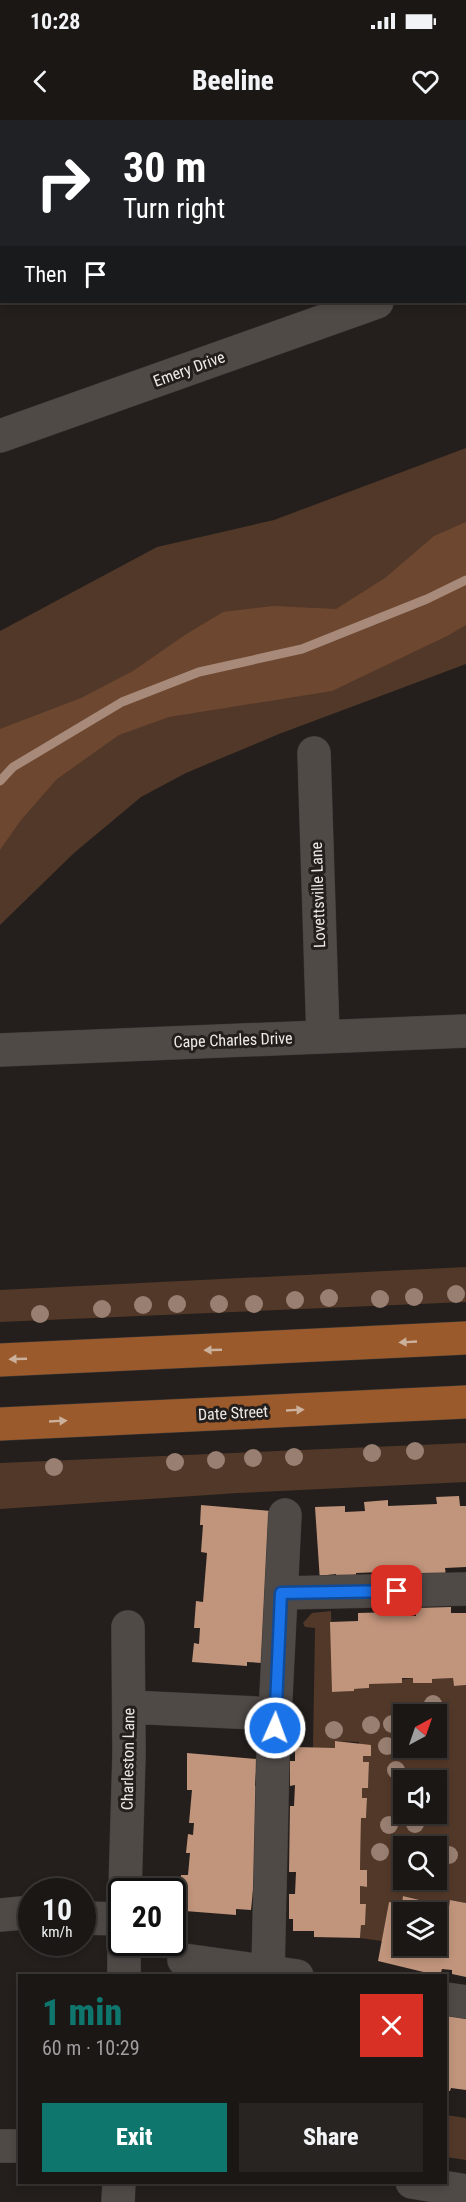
<!DOCTYPE html>
<html lang="en">
<head>
<meta charset="utf-8">
<style>
  :root { --surface:#1b1715; --page:#282422; --text:#f1f3f6; --muted:#a09fa0; --line:#393634; --accent:#0f766e }
  body { margin:0; font-family:"Roboto Condensed",sans-serif; background:var(--page); color:var(--text); height:100vh; display:flex; flex-direction:column; font-size:22px; white-space:nowrap }
  * { box-sizing:border-box; margin:0 }
  p { font-size:20px; color:var(--muted) }
  .icon { flex:none; width:33px; height:33px; fill:none; stroke:currentColor; stroke-width:2; stroke-linecap:round; stroke-linejoin:round }
  .map { position:relative; flex:1; overflow:hidden }
  .details { position:absolute; left:18px; top:1854px; width:429px; height:210px; display:flex; flex-direction:column; background:var(--surface); border-radius:0px; box-shadow:0 3px 9px #0003,0 0 0 2px var(--line) }
  .details>* { flex:none }
  .banner { position:absolute; left:0px; top:0px; width:466px; height:183px; box-shadow:0 3px 9px #0003,0 0 0 2px var(--line); background:#202124; color:#fff; overflow:hidden }
  .needle { width:39px; rotate:40deg }
  .tools { position:absolute; left:393px; top:1584px; display:grid; gap:12px }
  .tools a { display:grid; place-items:center; width:54px; height:54px; border-radius:0px; background:var(--surface); box-shadow:0 3px 9px #0003,0 0 0 2px var(--line); font-size:30px }
  .speed { position:absolute; left:18px; top:1758px; display:flex; gap:12px; font-size:30px; font-weight:700; text-align:center }
  .speed>* { display:grid; place-content:center; width:78px; height:78px; border-radius:50%; background:var(--surface); box-shadow:0 3px 9px #0003,0 0 0 2px var(--line); line-height:1 }
  .speed small { font-size:15px; font-weight:400 }
  .speed .limit { border:3px solid #111; border-radius:9px; background:#fff; color:#111 }
  .pin { position:absolute; display:grid; place-items:center; width:51px; height:51px; color:#fff; margin:-26px; border-radius:12px; box-shadow:0 3px 9px #0006 }
  .me { position:absolute; width:66px; margin:-33px; rotate:2deg; stroke-linejoin:round; filter:drop-shadow(0 0 4px #0008) }
  .turn { display:flex; align-items:center; gap:21px; height:126px; padding:0 24px; font-size:27px }
  .turn .icon { width:78px; height:78px; stroke-width:2.5 }
  .turn b { display:block; font-size:42px; line-height:51px }
  .then { display:flex; align-items:center; height:57px; padding:0 24px; background:#0003; gap:12px; font-size:22px }
  .round { display:grid; place-items:center; flex:none; width:63px; height:63px; border-radius:0px; background:var(--page) }
  .overview { display:flex; align-items:center; justify-content:space-between; height:102px; padding:0 24px }
  h1 { font-size:36px; font-weight:800; line-height:45px; color:var(--accent) }
  .button { display:flex; gap:12px; margin-top:auto; padding:12px 24px }
  .button a { flex:1; height:69px; border-radius:0px; background:var(--accent); color:#fff; font-size:24px; font-weight:800; line-height:69px; text-align:center }
  .button a+a { background:var(--page); color:var(--text) }
  .status { display:flex; justify-content:space-between; align-items:center; height:42px; padding:0 30px; background:var(--surface); direction:ltr }
  .status svg { height:16px; fill:currentColor }
  header { display:flex; justify-content:space-between; align-items:center; height:78px; padding:0 24px; background:var(--surface); font-size:27px; font-weight:800 }
  .map>svg:first-child { display:block }
  .green { fill:#523828; fill-rule:evenodd }
  .forest { fill:#6e4730 }
  .lines { fill:none; stroke-linecap:round; stroke-linejoin:round }
  .stream { stroke:#a78a79; stroke-width:9 }
  .building { fill:#c1957c; fill-rule:evenodd }
  .minor-casing { stroke:#3e3a38; stroke-width:34 }
  .major-casing { stroke:#3e3a38; stroke-width:34 }
  .minor { stroke:#504a47; stroke-width:33 }
  .major { stroke:#9a5a2c; stroke-width:33 }
  .tree { fill:#987f71 }
  .oneway { fill:#cbb09c }
  .route-casing { stroke:#114b97; stroke-width:15 }
  .route { stroke:#1a73e8; stroke-width:10 }
  .labels { text-anchor:middle; dominant-baseline:central; stroke-width:6; stroke-linejoin:round; paint-order:stroke }
  .street-label { font-size:16px; fill:#ece9e7; stroke:#241f1c }
</style>
</head>
<body>
<div class="status"><b>10:28</b><svg viewBox="0 0 49 12"><path d="M0 12V9h3v3zM5 12V6h3v6zM10 12V3h3v9zM15 12V0h3v12zM26 1h20v11H26zM47 4h2v5h-2z"/></svg></div>
<header><svg class="icon" aria-label="back" viewBox="0 0 24 24"><path d="M15 5l-7 7 7 7"/></svg>Beeline<svg class="icon" aria-label="heart" viewBox="0 0 24 24"><path d="M12 20l-8-8c-3-5 5-10 8-4 3-6 11-1 8 4z"/></svg></header>
<div class="map">
<svg width="466" height="2082" viewBox="0 0 466 2082">
  <rect width="100%" height="100%" fill="#241f1c"/>
  <path class="green" d="M 466,328 L 466,544 L 279,614 L 186,653 L 141,677 L 74,733 L 0,805 L 0,511 L 157,427 L 274,400 Z
    M 466,1147 L 466,1182 L 0,1202 L 0,1170 Z
    M 466,1323 L 466,1362 L 238,1373 L 0,1389 L 0,1343 Z
    M 331,1491 L 333,1572 L 353,1571 L 354,1569 L 368,1568 L 369,1564 L 413,1558 L 414,1563 L 432,1563 L 432,1559 L 453,1558 L 454,1566 L 466,1565 L 466,1783 L 451,1780 L 449,1787 L 404,1776 L 402,1784 L 389,1782 L 382,1821 L 360,1818 L 361,1805 L 365,1804 L 366,1784 L 360,1784 L 360,1766 L 367,1767 L 367,1750 L 360,1750 L 361,1698 L 366,1698 L 367,1679 L 362,1678 L 362,1668 L 368,1667 L 369,1642 L 363,1642 L 363,1636 L 371,1636 L 371,1625 L 359,1625 L 359,1622 L 335,1621 L 335,1628 L 313,1628 L 315,1508 L 305,1507 L 303,1503 L 312,1493 ZM 404,1594 L 436,1594 L 436,1628 L 404,1628 ZM 404,1660 L 436,1660 L 436,1694 L 404,1694 ZM 404,1726 L 436,1726 L 436,1760 L 404,1760 Z
    M 446,1995 L 466,1998 L 466,2040 L 446,2037 Z"/>
  <path class="forest" d="M 466,402 L 466,505 L 447,516 L 332,571 L 169,597 L 119,615 L 57,659 L 21,700 L 0,730 L 0,609 L 81,578 L 133,551 L 185,515 L 223,492 L 273,486 L 336,489 L 385,458 L 434,416 Z"/>
  <g class="lines">
    <path class="stream" d="M 0,661 L 13,647 L 122,582 L 199,552 L 302,529 L 427,479 L 466,460"/>
  </g>
  <path class="building" d="M 459,1376 L 460,1386 L 466,1386 L 466,1447 L 445,1448 L 446,1456 L 380,1458 L 380,1452 L 356,1453 L 356,1457 L 336,1458 L 336,1454 L 327,1455 L 327,1460 L 320,1461 L 315,1387 L 345,1386 L 345,1392 L 365,1391 L 364,1382 L 388,1380 L 388,1386 L 437,1384 L 436,1377 Z
    M 201,1385 L 271,1391 L 262,1543 L 247,1542 L 247,1546 L 192,1542 L 194,1523 L 199,1524 L 200,1508 L 194,1508 L 196,1481 L 203,1482 L 207,1433 L 201,1432 L 203,1405 L 200,1405 Z
    M 451,1487 L 451,1493 L 466,1493 L 466,1565 L 454,1566 L 453,1558 L 432,1559 L 432,1563 L 413,1563 L 413,1558 L 402,1558 L 402,1563 L 369,1564 L 369,1568 L 354,1569 L 354,1571 L 332,1572 L 330,1502 L 358,1501 L 358,1493 L 395,1492 L 395,1496 L 416,1496 L 416,1488 Z
    M 335,1621 L 371,1625 L 371,1636 L 363,1636 L 363,1642 L 369,1642 L 368,1668 L 362,1668 L 362,1678 L 367,1678 L 366,1698 L 361,1698 L 360,1750 L 367,1750 L 367,1767 L 360,1766 L 360,1784 L 366,1784 L 365,1805 L 361,1805 L 360,1818 L 314,1817 L 314,1811 L 293,1811 L 293,1799 L 289,1799 L 289,1774 L 295,1774 L 296,1752 L 289,1752 L 290,1686 L 294,1686 L 295,1665 L 290,1666 L 290,1641 L 295,1641 L 295,1627 L 335,1628 Z
    M 187,1633 L 257,1639 L 255,1666 L 263,1667 L 254,1725 L 262,1726 L 259,1760 L 254,1760 L 251,1790 L 236,1789 L 236,1795 L 185,1791 L 186,1779 L 179,1779 L 181,1755 L 188,1755 L 190,1733 L 186,1733 L 188,1714 L 193,1715 L 194,1703 L 189,1703 L 192,1670 L 187,1670 Z
    M 403,1776 L 449,1787 L 450,1780 L 466,1783 L 466,1857 L 452,1854 L 452,1850 L 442,1849 L 440,1856 L 378,1841 L 389,1782 L 402,1784 ZM 404,1792 L 436,1792 L 436,1826 L 404,1826 Z
    M 448,1895 L 466,1898 L 466,1970 L 451,1968 L 450,1971 L 446,1971 L 446,1902 L 447,1903 Z"/>
  <g class="lines">
    <g class="minor-casing">
      <path id="minor" d="M 241,0 L 241,2
        M 465,150 L 466,150
        M 0,316 L 377,182
        M 314,633 L 323,917
        M 0,930 L 466,911
        M 281,1473 L 466,1469
        M 129,1587 L 275,1594
        M 125,1772 L 129,1634 L 128,1507
        M 0,1795 L 22,1793 L 32,1794
        M 82,1798 L 122,1799
        M 184,1840 L 297,1856
        M 268,1851 L 273,1636 L 285,1395
        M 124,1856 L 124,1822
        M 446,1879 L 466,1882
        M 0,2026 L 20,2026
        M 412,2062 L 466,2071
        M 118,2082 L 119,2062"/>
    </g>
    <g class="major-casing">
      <path id="major" d="M 0,1240 L 466,1218
        M 0,1304 L 466,1282"/>
    </g>
    <use href="#minor" class="minor"/>
    <use href="#major" class="major"/>
  </g>
  <g class="tree">
    <circle cx="456" cy="1174" r="9"/>
    <circle cx="414" cy="1177" r="9"/>
    <circle cx="329" cy="1178" r="9"/>
    <circle cx="380" cy="1179" r="9"/>
    <circle cx="295" cy="1180" r="9"/>
    <circle cx="177" cy="1184" r="9"/>
    <circle cx="219" cy="1184" r="9"/>
    <circle cx="254" cy="1184" r="9"/>
    <circle cx="143" cy="1185" r="9"/>
    <circle cx="102" cy="1189" r="9"/>
    <circle cx="40" cy="1194" r="9"/>
    <circle cx="415" cy="1331" r="9"/>
    <circle cx="372" cy="1333" r="9"/>
    <circle cx="294" cy="1337" r="9"/>
    <circle cx="253" cy="1338" r="9"/>
    <circle cx="216" cy="1340" r="9"/>
    <circle cx="175" cy="1342" r="9"/>
    <circle cx="54" cy="1347" r="9"/>
    <circle cx="433" cy="1584" r="9"/>
    <circle cx="392" cy="1604" r="9"/>
    <circle cx="371" cy="1605" r="9"/>
    <circle cx="334" cy="1610" r="9"/>
    <circle cx="387" cy="1626" r="9"/>
    <circle cx="396" cy="1650" r="9"/>
    <circle cx="415" cy="1704" r="9"/>
    <circle cx="389" cy="1705" r="9"/>
    <circle cx="380" cy="1732" r="9"/>
    <circle cx="449" cy="1735" r="9"/>
  </g>
  <defs><path id="oneway-solid" d="M-6-.8H1V-3.2L6.5 0L1 3.2V.8H-6Z" transform="scale(1.5)"/></defs>
  <g class="oneway">
    <use href="#oneway-solid" transform="translate(408 1222) rotate(177)"/>
    <use href="#oneway-solid" transform="translate(213 1230) rotate(178)"/>
    <use href="#oneway-solid" transform="translate(18 1239) rotate(178)"/>
    <use href="#oneway-solid" transform="translate(295 1290) rotate(-3)"/>
    <use href="#oneway-solid" transform="translate(58 1301) rotate(-3)"/>
  </g>
  <g class="lines">
    <g class="route-casing">
      <path id="route" d="M 275,1608 L 281,1473 L 397,1471"/>
    </g>
    <use href="#route" class="route"/>
  </g>
  <g class="labels">
    <g class="street-label">
      <text transform="translate(189 249) rotate(-20)">Emery Drive</text>
      <text transform="translate(318 775) rotate(-92)">Lovettsville Lane</text>
      <text transform="translate(233 920) rotate(-2)">Cape Charles Drive</text>
      <text transform="translate(233 1293) rotate(-3)">Date Street</text>
      <text transform="translate(128 1639) rotate(-89)">Charleston Lane</text>
    </g>
  </g>
</svg>
<div class="tools">
<a><svg class="needle" viewBox="-14 -14 28 28"><path d="M0-13l5 13h-10z" fill="#e53935"/><path d="M0 13l5-13h-10z" fill="#a09fa0"/></svg></a>
<a><svg class="icon" aria-label="sound" viewBox="0 0 24 24"><path d="M4 9h4l5-4v14l-5-4H4zM17 9q2 3 0 6"/></svg></a>
<a><svg class="icon" aria-label="search" viewBox="0 0 24 24"><circle cx="10" cy="10" r="6"/><path d="M15 15l6 6"/></svg></a>
<a><svg class="icon" aria-label="layers" viewBox="0 0 24 24"><path d="M12 4l9 5-9 5-9-5zM3 14l9 5 9-5"/></svg></a>
</div>
<div class="speed"><div>10<small>km/h</small></div><div class="limit">20</div></div>
<div class="pin" style="left:397px;top:1471px;background:#d93025"><svg class="icon" aria-label="arrive" viewBox="0 0 24 24"><path d="M6 21V4h12l-3 4 3 4H6"/></svg></div>
<svg class="me" style="left:275px;top:1608px" viewBox="-20 -20 40 40"><circle r="17" fill="#1a73e8" stroke="#fff" stroke-width="3"/><path d="M0-11L8 9 0 5-8 9z" fill="#fff"/></svg>
<div class="banner">
<div class="turn"><svg class="icon" aria-label="right" viewBox="0 0 24 24"><path d="M7 20v-9h11M14 6l5 5-5 5"/></svg><div><b>30 m</b>Turn right</div></div>
<div class="then">Then<svg class="icon" aria-label="arrive" viewBox="0 0 24 24"><path d="M6 21V4h12l-3 4 3 4H6"/></svg></div>
</div>
<section class="details">
<div class="overview"><div><h1>1 min</h1><p>60 m · 10:29</p></div><a class="round" style="background:#d93025;color:#fff"><svg class="icon" aria-label="close" viewBox="0 0 24 24"><path d="M6 6l12 12M18 6L6 18"/></svg></a></div>
<div class="button"><a>Exit</a><a>Share</a></div>
</section>
</div>
</body>
</html>
